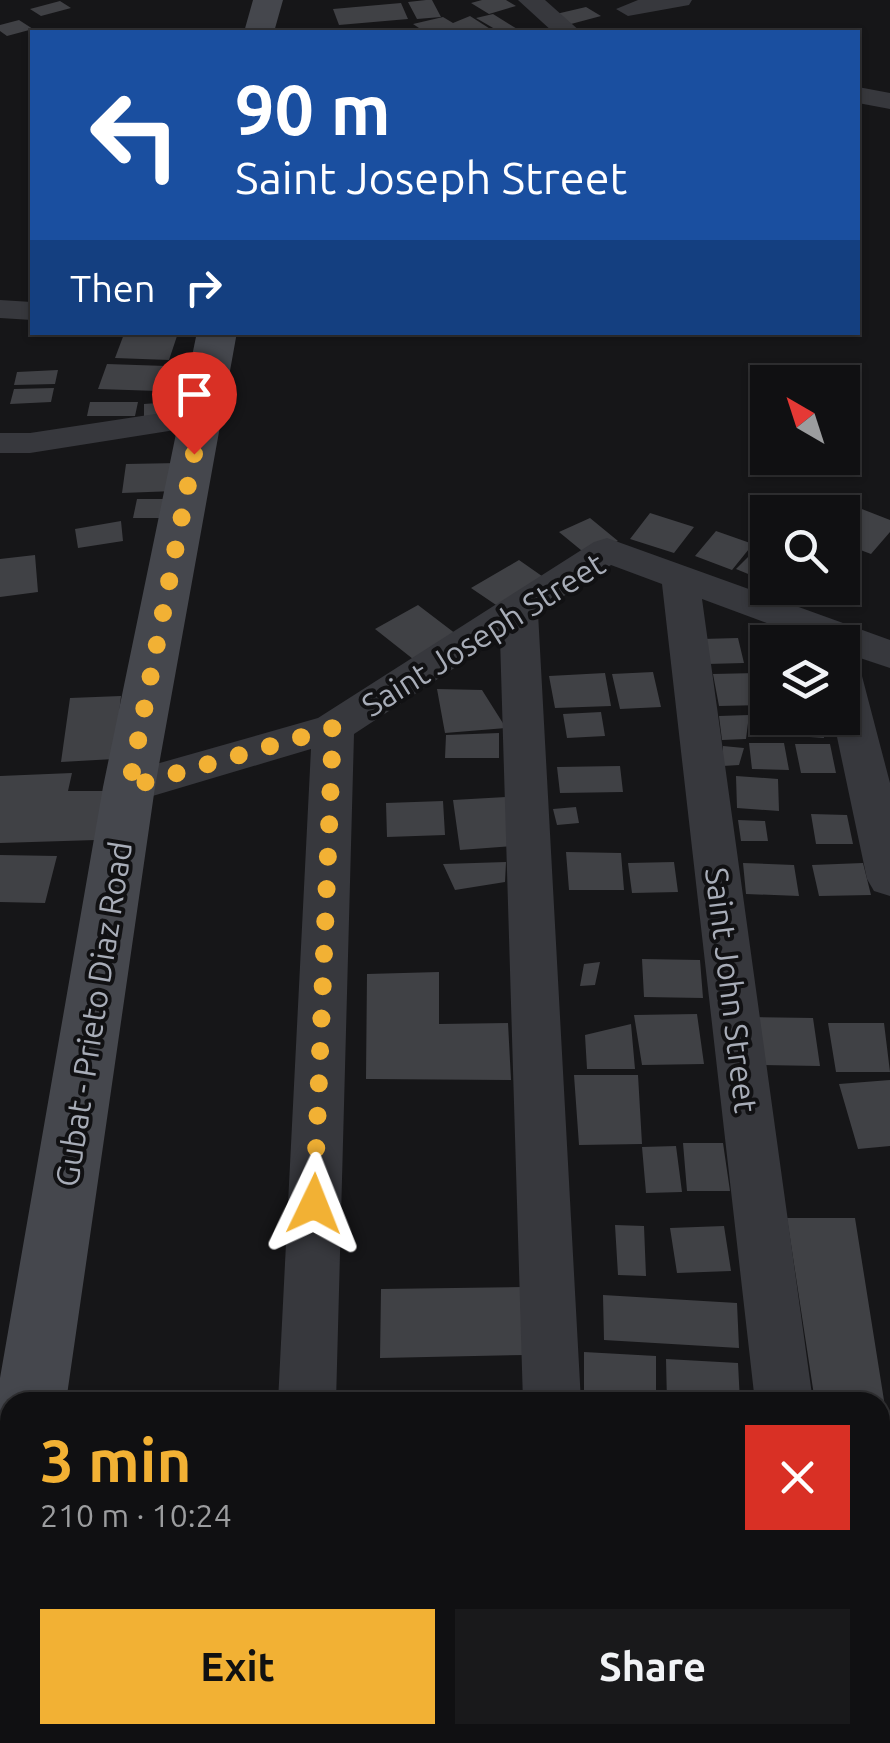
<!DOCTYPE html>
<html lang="en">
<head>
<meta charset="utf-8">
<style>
  :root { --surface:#101012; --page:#19191b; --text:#f1f3f6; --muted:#9c9d9f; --line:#303032; --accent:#f2b134 }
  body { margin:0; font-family:Ubuntu,sans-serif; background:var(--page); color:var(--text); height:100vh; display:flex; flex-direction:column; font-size:38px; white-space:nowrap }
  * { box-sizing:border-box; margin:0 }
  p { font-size:32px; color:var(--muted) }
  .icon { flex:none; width:55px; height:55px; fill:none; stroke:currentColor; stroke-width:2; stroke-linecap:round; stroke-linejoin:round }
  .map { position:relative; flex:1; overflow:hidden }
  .side { position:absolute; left:0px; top:1392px; width:890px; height:352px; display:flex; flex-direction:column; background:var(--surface); border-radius:30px 30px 0 0; box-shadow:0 2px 8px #0004,0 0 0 2px var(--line) }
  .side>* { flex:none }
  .top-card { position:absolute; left:30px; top:30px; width:830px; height:305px; border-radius:0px; box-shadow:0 2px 8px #0004,0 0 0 2px var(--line); background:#1a4fa0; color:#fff; overflow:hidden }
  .needle { width:65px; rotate:321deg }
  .tools { position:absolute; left:750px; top:365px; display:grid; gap:20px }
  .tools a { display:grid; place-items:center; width:110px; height:110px; border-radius:0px; background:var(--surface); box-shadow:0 2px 8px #0004,0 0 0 2px var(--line); font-size:50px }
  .pin { position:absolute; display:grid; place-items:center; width:85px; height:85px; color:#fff; margin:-102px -42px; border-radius:50% 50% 50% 0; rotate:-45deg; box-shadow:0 0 10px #0007 }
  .pin .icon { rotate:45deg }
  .me { position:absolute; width:110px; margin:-55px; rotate:2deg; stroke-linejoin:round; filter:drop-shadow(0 0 8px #0008) }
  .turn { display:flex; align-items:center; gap:35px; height:210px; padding:0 40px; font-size:45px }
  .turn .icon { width:130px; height:130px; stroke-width:2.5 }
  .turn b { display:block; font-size:70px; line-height:85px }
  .then { display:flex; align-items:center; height:95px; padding:0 40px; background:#0003; gap:20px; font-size:38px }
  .round { display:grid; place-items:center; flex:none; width:105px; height:105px; border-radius:0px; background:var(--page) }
  .summary { display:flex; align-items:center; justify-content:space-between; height:170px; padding:0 40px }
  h1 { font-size:60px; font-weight:700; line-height:75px; color:var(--accent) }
  .primary-button { display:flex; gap:20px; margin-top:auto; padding:20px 40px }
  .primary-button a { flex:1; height:115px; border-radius:0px; background:var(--accent); color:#111; font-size:40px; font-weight:700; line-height:115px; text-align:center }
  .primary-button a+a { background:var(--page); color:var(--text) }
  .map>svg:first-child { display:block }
  .building { fill:#404145 }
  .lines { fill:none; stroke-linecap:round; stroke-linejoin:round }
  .minor { fill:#37383d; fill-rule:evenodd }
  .secondary { fill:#45474d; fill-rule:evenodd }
  .route { stroke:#f2b134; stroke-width:18; stroke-dasharray:0 32.4 }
  .labels { text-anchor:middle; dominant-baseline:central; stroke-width:8; stroke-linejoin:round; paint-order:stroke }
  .street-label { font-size:32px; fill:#a8adb8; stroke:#111113 }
</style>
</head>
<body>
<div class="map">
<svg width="890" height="1743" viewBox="0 0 890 1743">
  <rect width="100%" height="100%" fill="#161618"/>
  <path class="building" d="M 426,0 L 432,0 L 441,17 L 417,19 L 408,2 Z
    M 482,0 L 506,0 L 516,6 L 489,14 L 471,3 Z
    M 60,1 L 71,8 L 41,16 L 30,9 Z
    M 401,3 L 408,19 L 339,25 L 333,9 Z
    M 586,7 L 601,16 L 571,24 L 556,14 Z
    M 493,14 L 509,24 L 522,32 L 500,32 L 476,18 Z
    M 470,16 L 495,32 L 425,32 L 413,24 L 443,17 L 453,23 Z
    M 19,20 L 33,29 L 7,36 L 0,31 L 0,25 Z
    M 124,334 L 177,336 L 169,360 L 115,358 Z
    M 107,364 L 166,366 L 158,391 L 98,389 Z
    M 58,370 L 55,384 L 14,385 L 17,372 Z
    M 54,388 L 51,402 L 10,404 L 14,389 Z
    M 198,400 L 199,414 L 144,419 L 144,404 Z
    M 90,402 L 138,402 L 135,416 L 87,416 Z
    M 179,463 L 175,491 L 122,493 L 126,464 Z
    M 137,499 L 169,499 L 165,518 L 133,518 Z
    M 849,504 L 890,520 L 890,532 L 871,554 L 842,543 L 842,512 Z
    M 650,513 L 694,527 L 674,553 L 630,539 Z
    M 590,518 L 618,541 L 587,555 L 559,532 Z
    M 121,521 L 123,541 L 78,548 L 75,529 Z
    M 716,531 L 753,544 L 732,570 L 695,556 Z
    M 760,545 L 768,548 L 768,582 L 736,569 Z
    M 35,555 L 38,592 L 0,597 L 0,559 Z
    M 519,560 L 549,581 L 502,609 L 471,588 Z
    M 418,605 L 456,634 L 413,659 L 375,629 Z
    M 738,638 L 744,663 L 707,664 L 702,639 Z
    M 653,672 L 661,707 L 620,709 L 612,674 Z
    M 605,673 L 611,706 L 555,708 L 549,676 Z
    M 757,673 L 764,705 L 719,706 L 713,674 Z
    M 437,689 L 482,690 L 506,728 L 445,733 Z
    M 121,696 L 114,759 L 61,762 L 70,698 Z
    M 601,712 L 605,736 L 567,738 L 563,714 Z
    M 749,715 L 746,739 L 722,740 L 719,716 Z
    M 793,718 L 822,718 L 824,738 L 795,736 Z
    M 499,733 L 499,758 L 445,758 L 446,735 Z
    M 749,743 L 784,743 L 789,770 L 752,769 Z
    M 795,744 L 830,744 L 836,773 L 801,773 Z
    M 723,746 L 744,748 L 739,765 L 723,766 Z
    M 620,766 L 623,792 L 560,793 L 557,767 Z
    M 72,773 L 68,791 L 104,791 L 96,840 L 0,843 L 0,776 Z
    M 736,776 L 778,779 L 779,811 L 737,808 Z
    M 506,797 L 514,846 L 460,850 L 453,800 Z
    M 443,801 L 445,835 L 387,837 L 386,803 Z
    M 576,807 L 579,823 L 557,825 L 553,809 Z
    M 811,814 L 847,815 L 853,844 L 816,844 Z
    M 738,820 L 765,821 L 768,841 L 741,841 Z
    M 566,852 L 621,853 L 624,890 L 569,890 Z
    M 0,855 L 57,856 L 45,903 L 0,902 Z
    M 506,862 L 505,882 L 455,890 L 443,864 Z
    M 674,862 L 678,892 L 632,893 L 628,863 Z
    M 743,863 L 794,865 L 799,896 L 746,894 Z
    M 863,863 L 871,895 L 819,896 L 812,865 Z
    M 642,959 L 700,960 L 703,998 L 644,997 Z
    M 600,962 L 595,985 L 580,986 L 584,964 Z
    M 439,972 L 439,1024 L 508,1023 L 511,1080 L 366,1079 L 367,974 Z
    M 697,1014 L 704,1064 L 642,1065 L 634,1015 Z
    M 752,1017 L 813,1018 L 820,1066 L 759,1065 Z
    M 828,1023 L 884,1023 L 890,1072 L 836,1072 Z
    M 631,1024 L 635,1069 L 587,1069 L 585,1035 Z
    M 574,1075 L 638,1075 L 642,1144 L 579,1145 Z
    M 890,1080 L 890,1146 L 858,1149 L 839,1084 Z
    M 683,1143 L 723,1143 L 730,1191 L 687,1191 Z
    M 676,1146 L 682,1192 L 646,1193 L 642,1147 Z
    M 787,1218 L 855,1218 L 890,1438 L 890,1529 L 880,1528 L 880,1402 L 815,1402 Z
    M 615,1225 L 644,1226 L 646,1276 L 618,1275 Z
    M 724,1226 L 731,1271 L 677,1273 L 670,1228 Z
    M 523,1287 L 526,1355 L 380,1358 L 381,1289 Z
    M 603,1295 L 737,1303 L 739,1348 L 604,1340 Z
    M 584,1352 L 656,1356 L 656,1402 L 584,1402 Z
    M 666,1359 L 738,1363 L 740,1402 L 667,1402 Z
    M 373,1393 L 445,1394 L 445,1402 L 373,1402 Z
    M 880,1627 L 890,1627 L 890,1734 L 880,1734 Z
    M 344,1735 L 450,1735 L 450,1743 L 343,1743 Z"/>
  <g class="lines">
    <path class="minor" d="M 518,0 L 545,0 L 581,32 L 553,32 Z
      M 638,0 L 692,0 L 689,5 L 628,16 L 616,9 Z
      M 858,87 L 890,93 L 890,109 L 858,103 Z
      M 0,300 L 32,302 L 32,320 L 0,318 Z
      M 201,407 L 213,410 L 218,417 L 213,424 L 30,453 L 0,453 L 0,433 L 30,433 Z
      M 607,538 L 890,640 L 890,668 L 857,657 L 890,783 L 890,896 L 874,891 L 867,879 L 833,718 L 842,718 L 842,642 L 818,642 L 702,599 L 813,1402 L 755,1402 L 662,584 L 611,565 L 538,613 L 581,1402 L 523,1402 L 500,638 L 354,734 L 336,1402 L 278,1402 L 311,749 L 129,803 L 114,798 L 108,787 L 114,776 L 318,718 L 594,542 Z
      M 265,1735 L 331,1735 L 331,1743 L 265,1743 Z
      M 533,1735 L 599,1735 L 600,1743 L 534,1743 Z
      M 792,1735 L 858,1735 L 859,1743 L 793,1743 Z"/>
    <path class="secondary" d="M 253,0 L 283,0 L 274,32 L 244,32 Z
      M 197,332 L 237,332 L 155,787 L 66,1402 L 10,1402 L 10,1428 L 0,1412 L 0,1378 L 103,787 Z
      M 10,1501 L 10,1635 L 0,1639 L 0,1505 Z"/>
  </g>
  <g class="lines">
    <path class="route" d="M 194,454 L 129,787 L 333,728 L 314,1204"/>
  </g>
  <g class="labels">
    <g class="street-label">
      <text transform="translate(483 634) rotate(-32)">Saint Joseph Street</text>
      <text transform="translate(732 990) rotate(83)">Saint John Street</text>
      <text transform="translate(93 1014) rotate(-81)">Gubat - Prieto Diaz Road</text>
    </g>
  </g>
</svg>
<div class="tools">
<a><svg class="needle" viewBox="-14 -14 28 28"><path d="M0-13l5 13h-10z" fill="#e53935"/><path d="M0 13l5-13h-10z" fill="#9c9d9f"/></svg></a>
<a><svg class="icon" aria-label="search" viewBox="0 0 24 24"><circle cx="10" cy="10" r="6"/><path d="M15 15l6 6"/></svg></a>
<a><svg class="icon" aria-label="layers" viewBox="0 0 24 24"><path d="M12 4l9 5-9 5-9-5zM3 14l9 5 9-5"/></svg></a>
</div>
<div class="pin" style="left:194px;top:454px;background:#d93025"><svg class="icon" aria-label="arrive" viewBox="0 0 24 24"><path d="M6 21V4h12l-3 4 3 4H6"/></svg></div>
<svg class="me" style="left:314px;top:1204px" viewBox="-20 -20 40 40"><path d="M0-17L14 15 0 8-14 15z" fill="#f2b134" stroke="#fff" stroke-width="4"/></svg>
<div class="top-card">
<div class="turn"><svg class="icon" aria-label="left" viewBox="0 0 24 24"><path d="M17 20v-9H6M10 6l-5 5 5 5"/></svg><div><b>90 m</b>Saint Joseph Street</div></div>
<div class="then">Then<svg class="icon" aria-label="right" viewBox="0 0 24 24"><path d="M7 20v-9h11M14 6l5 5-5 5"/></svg></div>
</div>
<section class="side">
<div class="summary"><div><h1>3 min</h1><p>210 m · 10:24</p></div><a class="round" style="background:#d93025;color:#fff"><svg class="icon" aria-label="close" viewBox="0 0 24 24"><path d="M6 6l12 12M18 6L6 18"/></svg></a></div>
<div class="primary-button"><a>Exit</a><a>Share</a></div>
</section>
</div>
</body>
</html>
